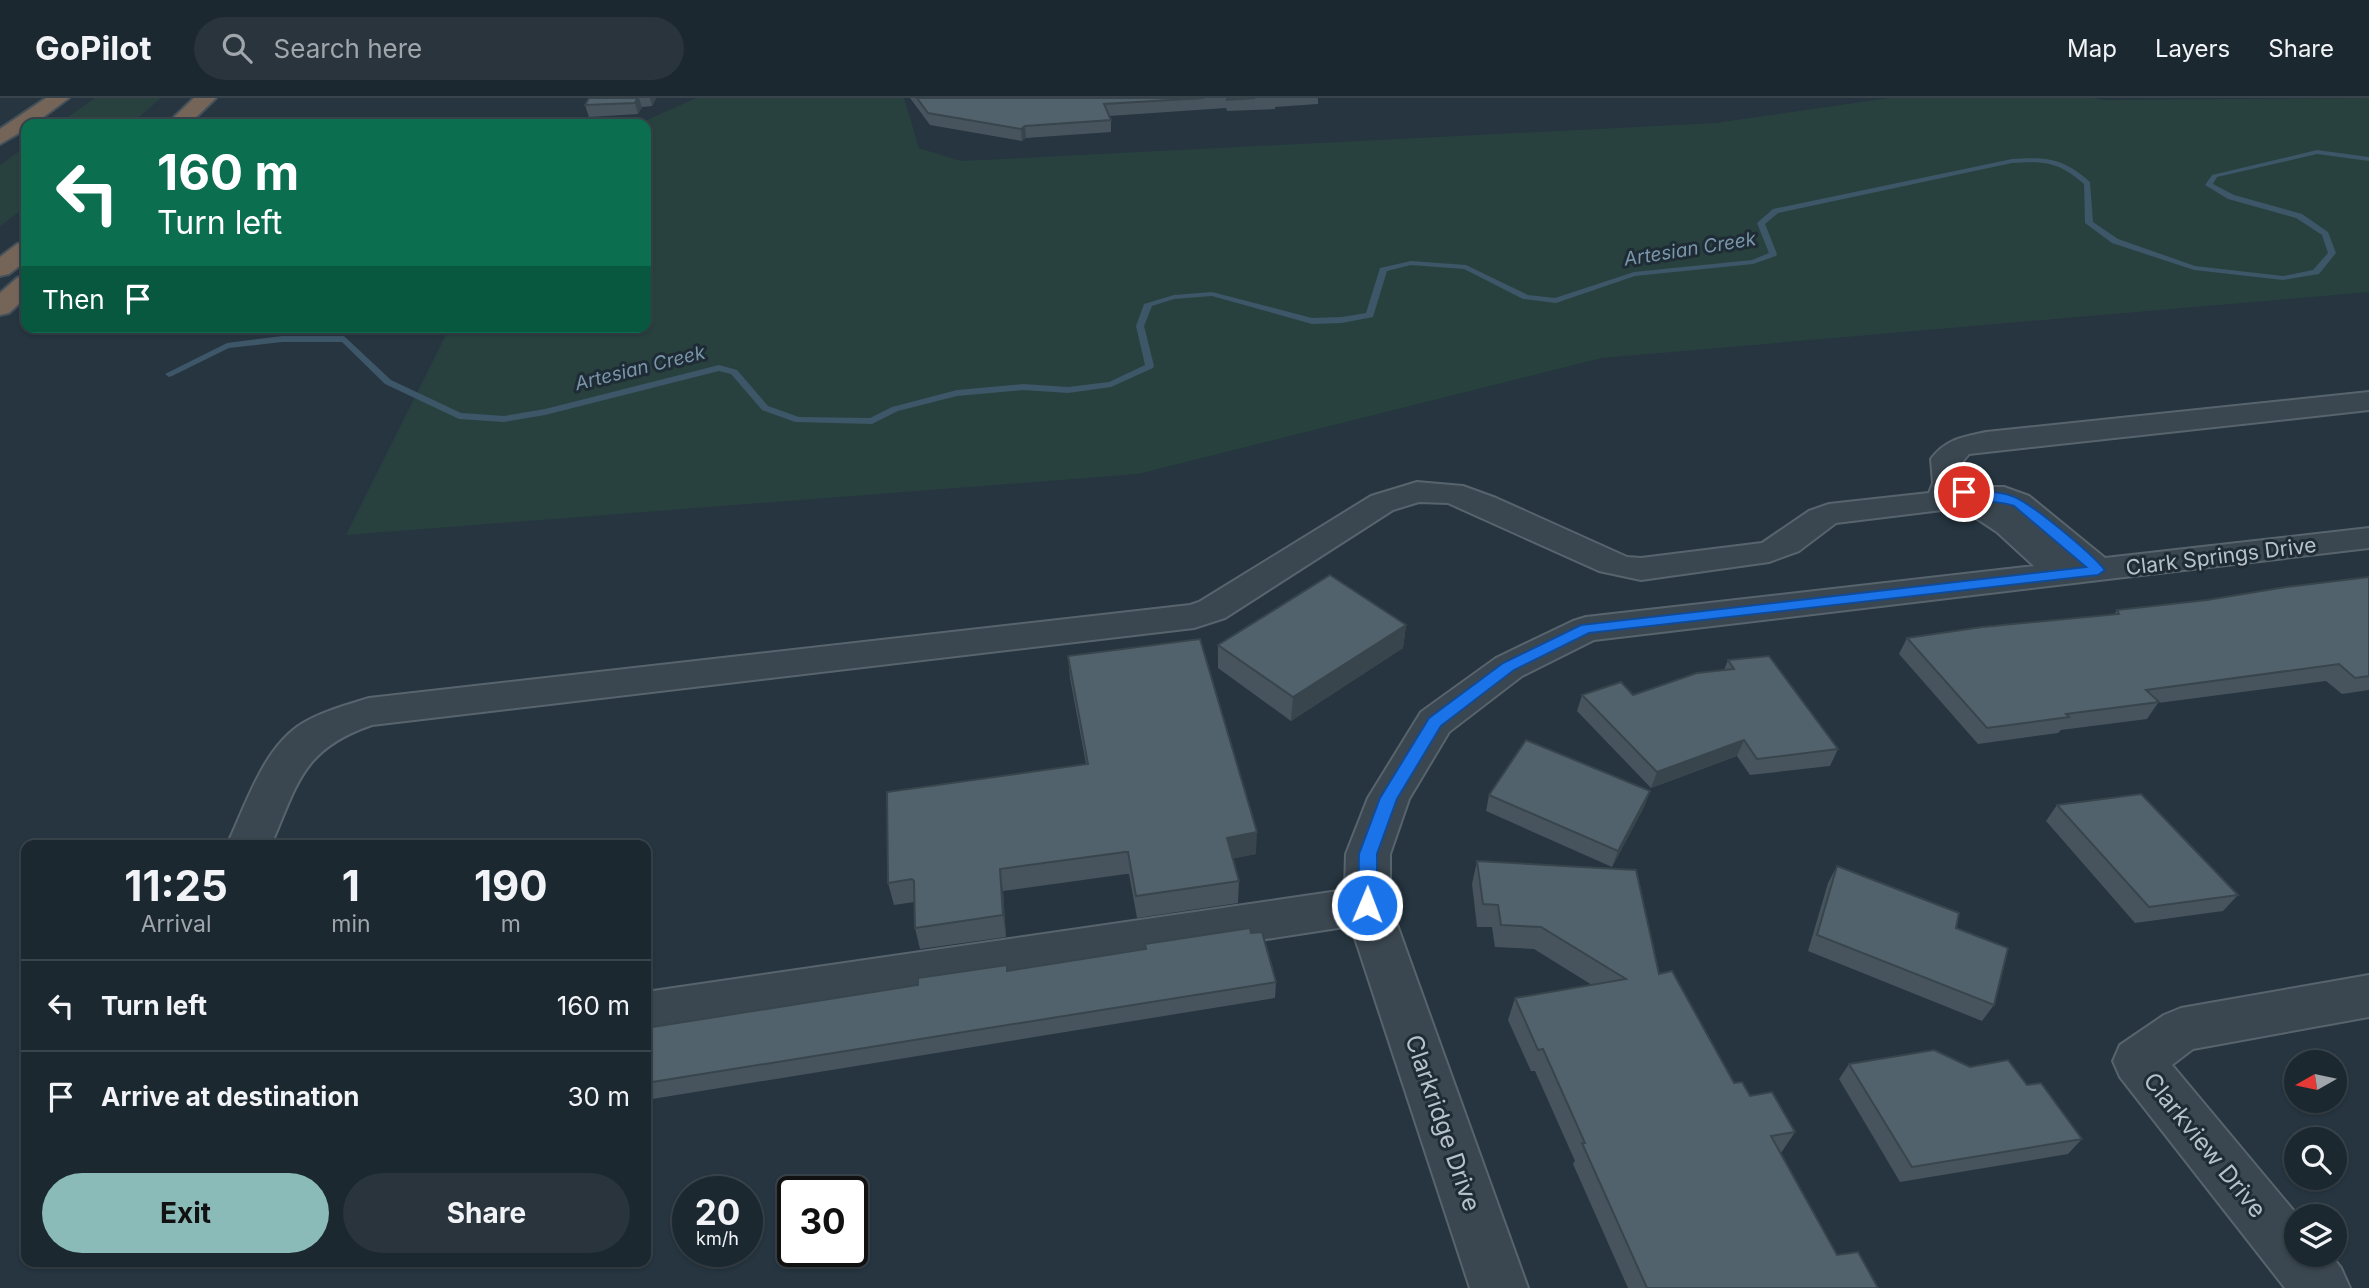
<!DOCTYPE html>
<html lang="en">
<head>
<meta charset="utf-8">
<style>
  :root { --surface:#1c2830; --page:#29343c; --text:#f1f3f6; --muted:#a0a6ab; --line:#3a444c; --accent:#8bbbb9 }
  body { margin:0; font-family:Inter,sans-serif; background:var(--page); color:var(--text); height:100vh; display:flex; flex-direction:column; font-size:26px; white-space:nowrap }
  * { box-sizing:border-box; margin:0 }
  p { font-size:23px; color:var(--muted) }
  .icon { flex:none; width:38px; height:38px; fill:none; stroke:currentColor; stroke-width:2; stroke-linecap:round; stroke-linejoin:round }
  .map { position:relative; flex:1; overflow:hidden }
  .panel { position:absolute; left:21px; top:742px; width:630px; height:427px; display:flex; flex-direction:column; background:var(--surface); border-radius:14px; box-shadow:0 2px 5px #0004,0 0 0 2px var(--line) }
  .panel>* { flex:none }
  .hud { position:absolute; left:21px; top:21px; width:630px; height:214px; border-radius:14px; box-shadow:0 2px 5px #0004,0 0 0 2px var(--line); background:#0b6e4f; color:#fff; overflow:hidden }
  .needle { width:46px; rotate:261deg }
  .tools { position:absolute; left:2284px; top:952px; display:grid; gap:14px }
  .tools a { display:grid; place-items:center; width:63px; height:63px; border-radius:50%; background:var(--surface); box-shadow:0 2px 5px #0004,0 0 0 2px var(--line); font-size:35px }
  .speed { position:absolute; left:672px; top:1078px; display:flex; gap:14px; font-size:35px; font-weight:700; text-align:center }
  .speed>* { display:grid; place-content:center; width:91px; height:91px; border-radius:50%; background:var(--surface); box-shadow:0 2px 5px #0004,0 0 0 2px var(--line); line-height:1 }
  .speed small { font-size:18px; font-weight:400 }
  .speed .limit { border:4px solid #111; border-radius:10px; background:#fff; color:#111 }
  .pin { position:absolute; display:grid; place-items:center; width:60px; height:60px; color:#fff; margin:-30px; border:4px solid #fff; border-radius:50%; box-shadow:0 2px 7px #0007 }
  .me { position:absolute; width:77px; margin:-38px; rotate:1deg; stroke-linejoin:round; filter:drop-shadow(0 0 5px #0008) }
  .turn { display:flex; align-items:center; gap:24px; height:147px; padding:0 21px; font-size:32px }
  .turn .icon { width:91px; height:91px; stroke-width:2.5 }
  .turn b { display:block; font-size:49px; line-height:60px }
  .then { display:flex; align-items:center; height:66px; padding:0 21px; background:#0003; gap:14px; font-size:26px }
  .eta { display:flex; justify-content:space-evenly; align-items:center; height:119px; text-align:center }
  .eta b { font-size:42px; font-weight:700; line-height:49px }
  .action { display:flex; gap:14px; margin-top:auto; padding:14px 21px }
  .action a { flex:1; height:80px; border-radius:42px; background:var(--accent); color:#111; font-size:28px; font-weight:700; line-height:80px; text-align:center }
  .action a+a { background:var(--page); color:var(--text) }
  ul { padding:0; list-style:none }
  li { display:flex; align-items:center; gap:21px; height:91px; padding:0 21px; border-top:2px solid var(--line) }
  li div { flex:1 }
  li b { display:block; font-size:26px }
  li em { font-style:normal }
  header { display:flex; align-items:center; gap:42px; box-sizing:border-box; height:98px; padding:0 35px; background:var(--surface); border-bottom:2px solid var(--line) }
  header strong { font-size:33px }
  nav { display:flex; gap:38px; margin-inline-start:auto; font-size:24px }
  .search { width:490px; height:63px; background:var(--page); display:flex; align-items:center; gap:18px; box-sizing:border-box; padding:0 24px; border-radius:38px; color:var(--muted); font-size:26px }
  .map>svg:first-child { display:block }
  .green { fill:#28413f }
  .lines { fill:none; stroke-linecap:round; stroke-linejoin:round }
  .stream { fill:#3d5668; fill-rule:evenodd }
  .street-casing { stroke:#58646d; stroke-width:4 }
  .highway-casing { stroke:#45515a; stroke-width:4 }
  .street { fill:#3b4750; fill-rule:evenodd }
  .highway { fill:#756558; fill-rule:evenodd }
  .wall { fill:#47545d }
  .shaded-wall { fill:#39454c }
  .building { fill:#52626c; stroke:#39454c; stroke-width:2 }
  .route { fill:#1a73e8; stroke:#114b97; stroke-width:2 }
  .labels { text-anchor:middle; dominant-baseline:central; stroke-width:6; stroke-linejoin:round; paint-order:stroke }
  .far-water-label { font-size:19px; font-style:italic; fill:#7996ab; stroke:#1f2c35 }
  .street-label { font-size:21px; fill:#b7c1ca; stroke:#1f2c35 }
  .near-street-label { font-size:24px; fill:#b7c1ca; stroke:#1f2c35 }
</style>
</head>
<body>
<header>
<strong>GoPilot</strong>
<div class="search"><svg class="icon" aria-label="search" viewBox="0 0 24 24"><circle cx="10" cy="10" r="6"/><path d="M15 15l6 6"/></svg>Search here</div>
<nav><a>Map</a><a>Layers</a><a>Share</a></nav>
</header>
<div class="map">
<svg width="2369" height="1190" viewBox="0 0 2369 1190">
  <rect width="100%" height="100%" fill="#263540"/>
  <path class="green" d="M 95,0 L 161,0 L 131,26 L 58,26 Z
    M 696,0 L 904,0 L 919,50 L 961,63 L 1715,25 L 1889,0 L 2093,0 L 2103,2 L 2369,0 L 2369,194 L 1602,260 L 1138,376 L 346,437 L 450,229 L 646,229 L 646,26 L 623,26 L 640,25 Z
    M 26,48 L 26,109 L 0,128 L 0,67 Z"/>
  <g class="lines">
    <path class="stream" d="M 2317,52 L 2369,59 L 2369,63 L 2317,56 L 2217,79 L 2213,86 L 2234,97 L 2302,116 L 2328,134 L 2336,155 L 2319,176 L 2283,182 L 2194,172 L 2112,145 L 2085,125 L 2084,86 C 2059,64 2045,63 2012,65 L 1778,115 L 1765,126 L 1777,156 L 1776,158 L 1753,166 L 1635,178 L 1556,205 L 1523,201 L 1464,171 L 1411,167 L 1387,173 L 1373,219 L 1342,225 L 1312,226 L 1212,198 L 1174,201 L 1152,208 L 1144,228 L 1154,268 L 1153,270 L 1111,289 L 1068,295 L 1023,292 L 957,298 L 898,313 L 872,326 L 795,324 L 762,312 L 731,276 L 719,273 L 545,317 L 504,324 L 459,321 L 385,286 L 342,244 L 282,244 L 229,250 L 172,278 L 169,279 L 165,276 L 227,245 L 282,238 L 344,238 L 391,282 L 461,315 L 504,318 L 545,311 L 719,267 L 737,272 L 768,308 L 799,319 L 870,320 L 892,309 L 957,292 L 1023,286 L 1068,289 L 1109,284 L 1145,267 L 1136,228 L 1144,206 L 1174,197 L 1212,194 L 1312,220 L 1342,219 L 1366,215 L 1380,170 L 1411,163 L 1466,167 L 1528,197 L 1555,200 L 1634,174 L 1752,162 L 1769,155 L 1757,125 L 1773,111 L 2012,61 C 2047,59 2063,60 2090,84 L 2093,124 L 2118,141 L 2195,168 L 2283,178 L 2313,172 L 2328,155 L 2322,137 L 2296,120 L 2228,101 L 2205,87 L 2212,77 Z"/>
    <g class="street-casing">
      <path id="street" d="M 2369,294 L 2369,312 L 1969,356 L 1963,363 L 1964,390 L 1950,411 L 1836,425 L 1799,453 L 1769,464 L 1641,482 L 1599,473 L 1448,405 L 1419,404 L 1393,412 L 1225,520 L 1194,530 L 372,627 C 302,651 298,685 271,747 L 227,747 C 246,707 263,649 303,625 C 323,613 347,607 369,600 L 1190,507 L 1199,504 L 1371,398 L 1417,384 L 1463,388 L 1496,400 L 1627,459 L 1641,460 L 1762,445 L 1809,413 L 1829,406 L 1929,395 L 1933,385 L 1931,361 C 1946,341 1963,339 1986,334 Z
        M 1979,389 L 2004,389 L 2029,398 L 2105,460 L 2369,430 L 2369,450 L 1594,542 L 1522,578 L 1449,634 L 1409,701 L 1390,756 L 1390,807 L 1528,1190 L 1470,1190 L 1351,828 L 646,936 L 646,894 L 1345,792 L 1346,756 L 1368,700 L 1421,614 L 1496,560 L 1573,523 L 1586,519 L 2034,468 L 1997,434 L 1973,418 L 1963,399 L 1968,392 Z
        M 2369,877 L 2369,919 L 2193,951 L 2172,967 L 2298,1118 L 2296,1118 L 2296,1157 L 2331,1157 L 2341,1170 L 2350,1190 L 2285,1190 L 2120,979 L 2113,963 L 2120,947 L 2164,917 L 2181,910 Z"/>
    </g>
    <g class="highway-casing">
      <path id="highway" d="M 46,0 L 69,0 L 34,26 L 26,26 L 26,31 L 0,46 L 0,31 Z
        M 194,0 L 216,0 L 189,26 L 167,26 Z
        M 26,144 L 26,163 L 9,176 L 0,178 L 0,159 L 17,146 Z
        M 26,177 L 26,199 L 9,215 L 0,217 L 0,195 L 17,180 Z"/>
    </g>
    <use href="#street" class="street"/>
    <use href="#highway" class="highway"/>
  </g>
  <path class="wall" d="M 589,0 L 656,0 L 652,8 L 642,9 L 638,16 L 589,19 L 585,7 Z
    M 910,0 L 1318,0 L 1318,6 L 1275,9 L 1275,11 L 1227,13 L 1226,10 L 1109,18 L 1111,22 L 1111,34 L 1026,40 L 1022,43 L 930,27 Z
    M 2369,479 L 2369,592 L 2342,596 L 2326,583 L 2158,605 L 2147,621 L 2061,632 L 2058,635 L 1978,646 L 1899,556 L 1907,540 L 2114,517 L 2117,512 L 2207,502 Z
    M 1406,527 L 1403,550 L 1291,623 L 1218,570 L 1218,547 Z
    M 1068,558 L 1256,756 L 1233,760 L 1239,783 L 1238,805 L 1137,820 L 1129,776 L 1126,776 L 1003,793 L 1006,839 L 920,851 L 915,830 L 914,804 L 894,807 L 888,785 L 1086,666 L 1070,580 Z
    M 1728,562 L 1838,651 L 1830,668 L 1750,677 L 1737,658 L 1651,690 L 1577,613 L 1582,597 L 1633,597 L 1724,572 Z
    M 1650,693 L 1644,709 L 1612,769 L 1486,713 L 1489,697 Z
    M 2057,707 L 2238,797 L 2223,813 L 2135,825 L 2046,723 Z
    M 1477,763 L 1659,876 L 1734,985 L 1795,1034 L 1781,1055 L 1837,1157 L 1878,1190 L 1628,1190 L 1573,1066 L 1575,1063 L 1535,973 L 1531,973 L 1508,922 L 1515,900 L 1592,887 L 1534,851 L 1495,849 L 1492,829 L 1477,829 L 1472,786 Z
    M 1837,768 L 1956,830 L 1994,907 L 1982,923 L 1808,853 L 1828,785 Z
    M 1251,835 L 1276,884 L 1275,900 L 646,1002 L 646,930 L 1145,852 L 1145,846 Z
    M 1849,966 L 1970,969 L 2027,987 L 2082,1041 L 2068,1056 L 1900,1084 L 1839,981 Z"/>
  <path class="shaded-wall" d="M 637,0 L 639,0 L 642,9 L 638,16 L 635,5 Z
    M 650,0 L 656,0 L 652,8 Z
    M 1025,28 L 1026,40 L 1022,43 L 1021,31 Z
    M 1406,527 L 1403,550 L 1291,623 L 1293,599 Z
    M 1744,642 L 1737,658 L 1651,690 L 1657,674 Z
    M 1650,693 L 1644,709 L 1612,769 L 1618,753 Z
    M 1257,734 L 1256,756 L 1227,762 L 1227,740 Z
    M 1000,771 L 1003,793 L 1006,839 L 1003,817 Z"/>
  <path class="building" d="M 589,0 L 637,0 L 635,5 L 585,7 Z
    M 917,0 L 1204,0 L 1104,6 L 1111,22 L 1025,28 L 1021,31 L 928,15 Z
    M 1227,0 L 1255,0 L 1227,2 Z
    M 1330,477 L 1406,527 L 1293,599 L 1218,547 Z
    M 2369,479 L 2369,578 L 2355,580 L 2339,566 L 2146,592 L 2159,604 L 2066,616 L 2069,619 L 1987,630 L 1907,540 L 1982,529 L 2119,516 L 2117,512 L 2207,502 L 2286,489 Z
    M 1200,541 L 1257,734 L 1227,740 L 1239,783 L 1136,798 L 1128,754 L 1125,754 L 1000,771 L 1003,817 L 915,830 L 914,783 L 912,781 L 888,785 L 887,694 L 1088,666 L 1068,558 Z
    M 1769,558 L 1838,651 L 1757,661 L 1744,642 L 1657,674 L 1582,597 L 1621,584 L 1633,597 L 1697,575 L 1734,571 L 1728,562 Z
    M 1526,642 L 1650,693 L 1618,753 L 1489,697 Z
    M 2141,696 L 2238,797 L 2149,809 L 2057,707 Z
    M 1477,763 L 1636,772 L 1659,876 L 1672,873 L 1734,985 L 1742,984 L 1750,998 L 1772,994 L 1795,1034 L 1771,1038 L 1837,1157 L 1858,1154 L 1878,1190 L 1647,1190 L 1582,1045 L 1585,1045 L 1543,951 L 1538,952 L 1515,900 L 1626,881 L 1541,829 L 1501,827 L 1498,807 L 1483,806 Z
    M 1837,768 L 1959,815 L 1956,830 L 2008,850 L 1994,907 L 1817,837 Z
    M 1250,830 L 1251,835 L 1262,834 L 1276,884 L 646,985 L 646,930 L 918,887 L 918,880 L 1007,867 L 1007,873 L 1146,851 L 1145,846 Z
    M 1934,952 L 1970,969 L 2008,962 L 2027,987 L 2041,985 L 2082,1041 L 1912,1069 L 1849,966 Z"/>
  <path class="route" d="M 1964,390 C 1980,394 1999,393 2012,398 C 2032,405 2091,455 2105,472 L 2098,477 L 1589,535 L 1514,572 L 1441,628 L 1397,701 L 1377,756 L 1377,807 L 1374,812 L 1367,814 L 1361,812 L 1358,807 L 1359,756 L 1380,700 L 1429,620 L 1503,565 L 1581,527 L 2086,469 L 2014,408 C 1995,401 1973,407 1957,394 Z"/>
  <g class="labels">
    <g class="far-water-label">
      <text transform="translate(1690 151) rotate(-9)">Artesian Creek</text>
      <text transform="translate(640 270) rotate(-14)">Artesian Creek</text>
    </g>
    <g class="street-label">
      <text transform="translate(2221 458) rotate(-7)">Clark Springs Drive</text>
    </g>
    <g class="near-street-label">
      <text transform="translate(1443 1025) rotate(71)">Clarkridge Drive</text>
      <text transform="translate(2205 1047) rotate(51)">Clarkview Drive</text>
    </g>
  </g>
</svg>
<div class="tools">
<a><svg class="needle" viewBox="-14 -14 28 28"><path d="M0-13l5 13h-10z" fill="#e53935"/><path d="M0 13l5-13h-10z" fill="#a0a6ab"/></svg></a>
<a><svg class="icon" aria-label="search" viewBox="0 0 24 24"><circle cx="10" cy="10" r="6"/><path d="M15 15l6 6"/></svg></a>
<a><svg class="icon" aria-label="layers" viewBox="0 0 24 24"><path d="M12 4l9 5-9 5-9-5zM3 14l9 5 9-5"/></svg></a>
</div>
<div class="speed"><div>20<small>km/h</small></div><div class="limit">30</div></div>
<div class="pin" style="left:1964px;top:394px;background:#d93025"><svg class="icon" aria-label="arrive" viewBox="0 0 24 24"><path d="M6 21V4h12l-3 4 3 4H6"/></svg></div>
<svg class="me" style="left:1367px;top:807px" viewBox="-20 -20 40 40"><circle r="17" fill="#1a73e8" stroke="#fff" stroke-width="3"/><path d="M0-11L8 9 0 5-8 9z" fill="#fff"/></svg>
<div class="hud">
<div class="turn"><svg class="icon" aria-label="left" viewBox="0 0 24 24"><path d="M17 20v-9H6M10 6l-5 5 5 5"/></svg><div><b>160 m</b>Turn left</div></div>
<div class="then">Then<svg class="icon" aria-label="arrive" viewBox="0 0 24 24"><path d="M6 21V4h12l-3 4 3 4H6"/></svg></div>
</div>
<section class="panel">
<div class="eta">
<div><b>11:25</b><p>Arrival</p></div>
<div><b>1</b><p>min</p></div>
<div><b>190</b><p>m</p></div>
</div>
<ul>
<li><svg class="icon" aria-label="left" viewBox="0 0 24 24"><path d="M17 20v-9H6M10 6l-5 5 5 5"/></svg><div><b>Turn left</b></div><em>160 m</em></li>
<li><svg class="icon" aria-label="arrive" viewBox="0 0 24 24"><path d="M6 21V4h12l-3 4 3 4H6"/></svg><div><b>Arrive at destination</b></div><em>30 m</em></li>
</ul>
<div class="action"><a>Exit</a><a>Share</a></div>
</section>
</div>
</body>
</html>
